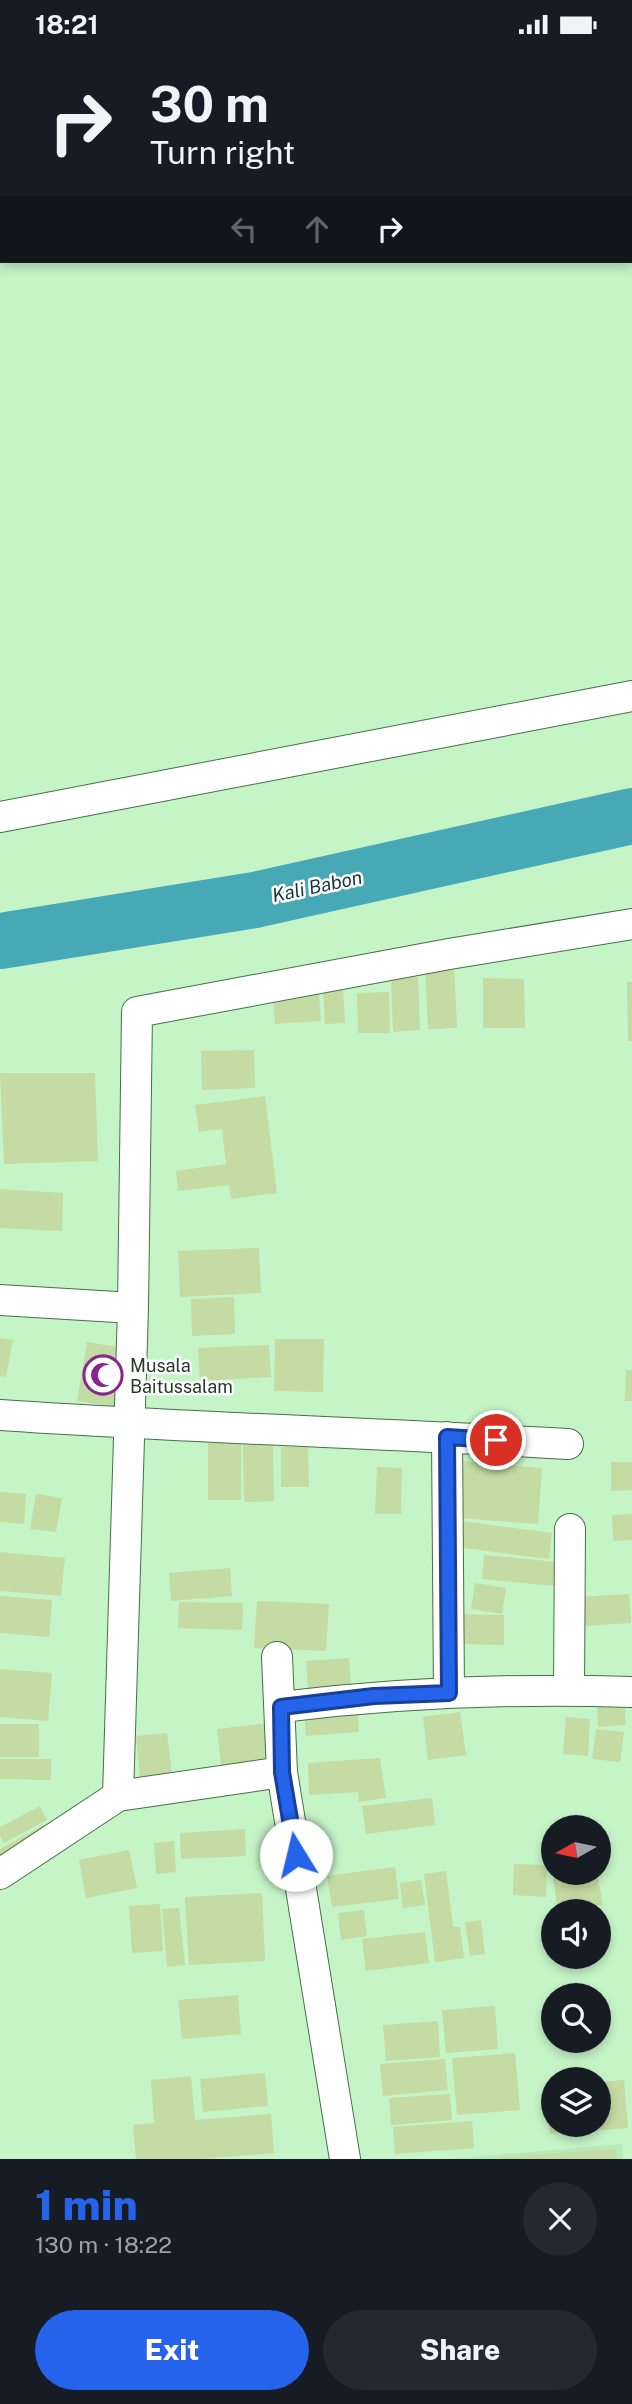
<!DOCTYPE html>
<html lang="en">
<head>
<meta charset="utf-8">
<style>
  :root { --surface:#171b24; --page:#242831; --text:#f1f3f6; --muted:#9ea1a6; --accent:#2563eb }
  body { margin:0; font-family:"Public Sans",sans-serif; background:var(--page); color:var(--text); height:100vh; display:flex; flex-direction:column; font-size:26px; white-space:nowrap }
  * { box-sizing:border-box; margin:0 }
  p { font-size:23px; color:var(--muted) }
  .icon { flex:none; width:38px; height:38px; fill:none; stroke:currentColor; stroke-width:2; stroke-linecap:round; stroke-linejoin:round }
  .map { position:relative; height:2110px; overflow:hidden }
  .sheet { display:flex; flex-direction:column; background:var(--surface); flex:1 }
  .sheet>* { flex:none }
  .guide { position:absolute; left:0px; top:0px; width:634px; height:214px; box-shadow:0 4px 10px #0003; background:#171b24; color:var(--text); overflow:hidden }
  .needle { width:46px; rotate:261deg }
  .controls { position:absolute; left:541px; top:1766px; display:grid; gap:14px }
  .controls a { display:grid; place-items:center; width:70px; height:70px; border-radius:50%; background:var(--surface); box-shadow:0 4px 10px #0003; font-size:35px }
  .pin { position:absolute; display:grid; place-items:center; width:60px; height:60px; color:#fff; margin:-30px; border:4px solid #fff; border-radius:50%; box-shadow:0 2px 7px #0007 }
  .me { position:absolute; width:77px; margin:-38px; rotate:351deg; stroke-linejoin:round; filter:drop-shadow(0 0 5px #0008) }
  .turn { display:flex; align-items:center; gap:24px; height:147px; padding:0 35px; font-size:32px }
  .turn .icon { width:91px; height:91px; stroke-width:2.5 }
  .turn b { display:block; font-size:49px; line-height:60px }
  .lanes { display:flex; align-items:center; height:66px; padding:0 35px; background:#0003; justify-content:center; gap:35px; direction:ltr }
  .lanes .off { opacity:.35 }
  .round { display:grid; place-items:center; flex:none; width:74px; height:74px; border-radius:37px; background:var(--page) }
  .head { display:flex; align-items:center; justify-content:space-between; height:119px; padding:0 35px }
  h1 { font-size:42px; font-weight:800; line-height:52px; color:var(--accent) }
  .primary-button { display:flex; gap:14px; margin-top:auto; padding:14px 35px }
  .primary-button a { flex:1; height:80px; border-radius:42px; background:var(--accent); color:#fff; font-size:28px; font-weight:800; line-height:80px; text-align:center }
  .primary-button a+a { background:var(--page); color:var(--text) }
  .status { display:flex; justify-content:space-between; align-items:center; height:49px; padding:0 35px; background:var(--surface); direction:ltr }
  .status svg { height:19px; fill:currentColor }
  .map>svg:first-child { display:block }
  .built { fill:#b6ebb9 }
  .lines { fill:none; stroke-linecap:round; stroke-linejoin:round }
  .river { stroke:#46a9b5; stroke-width:56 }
  .building { fill:#c4dba3 }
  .street-casing { stroke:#457048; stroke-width:32 }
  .street { stroke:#fff; stroke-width:30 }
  .route-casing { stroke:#184099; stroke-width:18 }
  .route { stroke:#2563eb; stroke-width:12 }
  .labels { text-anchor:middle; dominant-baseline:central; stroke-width:5; stroke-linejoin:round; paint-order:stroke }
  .poi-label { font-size:18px; fill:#273a28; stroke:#fff; text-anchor:start }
  .water-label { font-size:19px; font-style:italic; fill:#18373a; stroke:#fff }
</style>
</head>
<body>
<div class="status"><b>18:21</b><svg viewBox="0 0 49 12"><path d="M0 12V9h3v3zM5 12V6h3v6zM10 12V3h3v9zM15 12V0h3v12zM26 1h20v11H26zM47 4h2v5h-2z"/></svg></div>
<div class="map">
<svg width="632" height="2110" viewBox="0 0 632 2110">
  <rect width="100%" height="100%" fill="#c5f4c7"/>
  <path class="built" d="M 622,2095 L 623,2110 L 450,2110 Z"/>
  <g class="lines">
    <path class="river" d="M 0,892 L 255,851 L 632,767"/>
  </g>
  <path class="building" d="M 454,914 L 457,979 L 428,980 L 425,915 Z
    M 418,928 L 420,981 L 393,983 L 391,930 Z
    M 483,929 L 524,930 L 525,979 L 483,979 Z
    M 627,933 L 632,933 L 632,992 L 628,992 Z
    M 343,939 L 345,974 L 325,975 L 323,940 Z
    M 389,943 L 390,984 L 358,984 L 357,944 Z
    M 319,945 L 321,972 L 275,975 L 273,948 Z
    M 254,1001 L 255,1039 L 202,1041 L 201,1002 Z
    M 0,1024 L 95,1024 L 98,1112 L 4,1115 Z
    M 265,1047 L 277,1144 L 231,1150 L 229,1136 L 178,1142 L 176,1122 L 226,1115 L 222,1080 L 199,1083 L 195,1056 Z
    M 0,1140 L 63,1144 L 62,1182 L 0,1179 Z
    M 259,1199 L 261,1244 L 180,1248 L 178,1202 Z
    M 234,1248 L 235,1285 L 192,1287 L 191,1250 Z
    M 0,1289 L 13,1291 L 6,1328 L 0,1327 Z
    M 275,1290 L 324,1290 L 323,1343 L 274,1342 Z
    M 87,1293 L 129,1300 L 120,1359 L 77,1352 Z
    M 269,1296 L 271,1328 L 200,1332 L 198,1299 Z
    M 626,1321 L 632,1321 L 632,1352 L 625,1352 Z
    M 208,1394 L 241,1394 L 241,1451 L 208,1451 Z
    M 273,1395 L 274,1452 L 244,1453 L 243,1396 Z
    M 281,1398 L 308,1398 L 309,1438 L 281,1438 Z
    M 462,1412 L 542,1419 L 538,1475 L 457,1469 Z
    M 611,1413 L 632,1413 L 632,1441 L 611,1442 Z
    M 377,1418 L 402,1419 L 401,1465 L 375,1465 Z
    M 0,1443 L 26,1445 L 24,1475 L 0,1473 Z
    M 36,1445 L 62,1449 L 56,1483 L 30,1480 Z
    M 632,1465 L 632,1491 L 613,1492 L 612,1466 Z
    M 461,1472 L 552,1484 L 549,1510 L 457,1498 Z
    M 0,1503 L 65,1509 L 61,1547 L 0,1542 Z
    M 484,1506 L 557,1513 L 555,1537 L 482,1530 Z
    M 230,1519 L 232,1547 L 171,1552 L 169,1524 Z
    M 475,1534 L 506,1539 L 502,1565 L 471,1560 Z
    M 629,1545 L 631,1574 L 580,1577 L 578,1548 Z
    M 0,1547 L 52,1551 L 49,1588 L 0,1584 Z
    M 257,1552 L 329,1555 L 326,1602 L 254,1599 Z
    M 179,1553 L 243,1554 L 242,1581 L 178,1579 Z
    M 456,1565 L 504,1566 L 504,1596 L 456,1595 Z
    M 349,1609 L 351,1638 L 308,1642 L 306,1612 Z
    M 0,1620 L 52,1624 L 48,1672 L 0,1668 Z
    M 624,1650 L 626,1676 L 598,1678 L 597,1652 Z
    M 357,1657 L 359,1683 L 306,1687 L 304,1661 Z
    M 460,1663 L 466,1706 L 428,1711 L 423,1668 Z
    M 566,1668 L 590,1670 L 588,1707 L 563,1705 Z
    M 269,1674 L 272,1711 L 221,1717 L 217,1680 Z
    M 0,1675 L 39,1675 L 39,1708 L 0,1708 Z
    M 596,1680 L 624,1683 L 620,1713 L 592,1710 Z
    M 167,1684 L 172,1726 L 140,1729 L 136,1687 Z
    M 380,1709 L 386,1749 L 359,1753 L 358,1743 L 309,1746 L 308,1714 Z
    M 0,1710 L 51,1710 L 51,1731 L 0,1730 Z
    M 432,1749 L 435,1776 L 366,1785 L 362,1757 Z
    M 40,1757 L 47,1771 L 4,1794 L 0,1787 L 0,1778 Z
    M 44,1776 L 51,1790 L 0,1808 L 0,1800 Z
    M 245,1780 L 246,1807 L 181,1810 L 180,1784 Z
    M 174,1792 L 176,1823 L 156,1825 L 154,1794 Z
    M 129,1801 L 137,1839 L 86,1849 L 79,1811 Z
    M 514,1815 L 547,1816 L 546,1848 L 513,1846 Z
    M 395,1818 L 399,1850 L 332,1858 L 327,1827 Z
    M 446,1822 L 453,1878 L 460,1878 L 464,1909 L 435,1913 L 424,1825 Z
    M 580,1824 L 597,1824 L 603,1856 L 558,1862 L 553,1829 Z
    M 421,1831 L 425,1856 L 403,1859 L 400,1834 Z
    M 262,1844 L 265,1912 L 189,1916 L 185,1848 Z
    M 160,1855 L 163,1902 L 132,1904 L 129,1857 Z
    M 179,1859 L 185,1916 L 167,1918 L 162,1860 Z
    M 364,1861 L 367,1887 L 341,1891 L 338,1864 Z
    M 481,1871 L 485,1905 L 470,1907 L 465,1873 Z
    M 425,1883 L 429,1914 L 366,1922 L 362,1890 Z
    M 238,1946 L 241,1985 L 182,1990 L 178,1951 Z
    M 495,1957 L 498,2000 L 446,2004 L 442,1961 Z
    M 438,1972 L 440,2008 L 386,2012 L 383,1976 Z
    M 515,2004 L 520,2061 L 457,2066 L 452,2009 Z
    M 445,2010 L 448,2041 L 383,2047 L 380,2015 Z
    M 265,2024 L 268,2057 L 203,2063 L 200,2030 Z
    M 191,2027 L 195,2071 L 271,2065 L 274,2104 L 201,2110 L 136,2110 L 133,2076 L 154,2074 L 151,2031 Z
    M 624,2031 L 628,2079 L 550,2085 L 546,2037 L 553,2037 L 553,2076 L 598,2076 L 598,2033 Z
    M 450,2045 L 452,2071 L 391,2076 L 389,2049 Z
    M 472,2072 L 474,2099 L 395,2105 L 393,2078 Z
    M 616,2100 L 617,2110 L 499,2110 L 499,2108 Z"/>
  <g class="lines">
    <g class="street-casing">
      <path id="street" d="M 317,2 L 318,0
        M 0,41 L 2,41
        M 0,768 L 632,647
        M 0,1251 L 133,1259
        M 0,1366 C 189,1379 379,1384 568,1395
        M 447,1388 L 449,1644
        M 277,1608 L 282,1723
        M 569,1641 L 570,1480
        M 281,1658 C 398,1644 514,1639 632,1643
        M 0,1825 L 118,1747
        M 345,2110 L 282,1723 L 118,1747 L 133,1259 L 137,963 L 449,905 L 632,875"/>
    </g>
    <use href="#street" class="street"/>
  </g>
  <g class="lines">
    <g class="route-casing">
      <path id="route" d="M 296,1806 L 282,1723 L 281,1658 L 374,1647 L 449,1644 L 447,1388 L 496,1391"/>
    </g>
    <use href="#route" class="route"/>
  </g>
  <defs>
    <g id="mosque-ring" transform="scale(2.0125)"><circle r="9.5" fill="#fff" stroke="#89268e" stroke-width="1.5"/><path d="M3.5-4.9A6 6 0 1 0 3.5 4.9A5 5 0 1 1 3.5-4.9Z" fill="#89268e"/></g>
  </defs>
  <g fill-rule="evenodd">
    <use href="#mosque-ring" x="103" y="1326"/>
  </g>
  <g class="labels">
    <g class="poi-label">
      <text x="130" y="1316">Musala<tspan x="130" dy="21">Baitussalam</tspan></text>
    </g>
    <g class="water-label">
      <text transform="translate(317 837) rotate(-12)">Kali Babon</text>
    </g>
  </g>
</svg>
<div class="controls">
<a><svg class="needle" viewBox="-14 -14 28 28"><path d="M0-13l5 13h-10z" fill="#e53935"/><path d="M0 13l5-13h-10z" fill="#9ea1a6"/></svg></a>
<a><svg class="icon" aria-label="sound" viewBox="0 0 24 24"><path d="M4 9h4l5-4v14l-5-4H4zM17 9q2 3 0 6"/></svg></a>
<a><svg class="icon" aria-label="search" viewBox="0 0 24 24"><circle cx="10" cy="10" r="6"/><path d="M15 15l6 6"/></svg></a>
<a><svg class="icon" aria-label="layers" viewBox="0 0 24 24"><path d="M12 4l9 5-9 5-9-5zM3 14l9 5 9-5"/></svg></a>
</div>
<div class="pin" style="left:496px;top:1391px;background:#d93025"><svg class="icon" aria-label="arrive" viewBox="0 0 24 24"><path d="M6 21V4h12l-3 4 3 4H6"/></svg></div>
<svg class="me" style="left:296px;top:1806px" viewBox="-20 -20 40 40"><circle r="19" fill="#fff"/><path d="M0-13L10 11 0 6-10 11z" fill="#2563eb"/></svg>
<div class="guide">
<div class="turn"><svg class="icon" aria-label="right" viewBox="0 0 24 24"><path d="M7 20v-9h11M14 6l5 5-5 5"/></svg><div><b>30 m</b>Turn right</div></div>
<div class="lanes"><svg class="icon off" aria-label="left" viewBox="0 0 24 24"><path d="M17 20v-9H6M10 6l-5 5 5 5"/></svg><svg class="icon off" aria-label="ahead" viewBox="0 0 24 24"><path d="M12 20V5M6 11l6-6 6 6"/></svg><svg class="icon" aria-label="right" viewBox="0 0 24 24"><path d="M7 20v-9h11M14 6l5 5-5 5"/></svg></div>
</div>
</div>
<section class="sheet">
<div class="head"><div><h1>1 min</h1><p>130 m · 18:22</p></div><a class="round"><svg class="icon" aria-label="close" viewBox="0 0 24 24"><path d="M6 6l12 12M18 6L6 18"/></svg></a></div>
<div class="primary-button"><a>Exit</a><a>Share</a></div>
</section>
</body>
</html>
